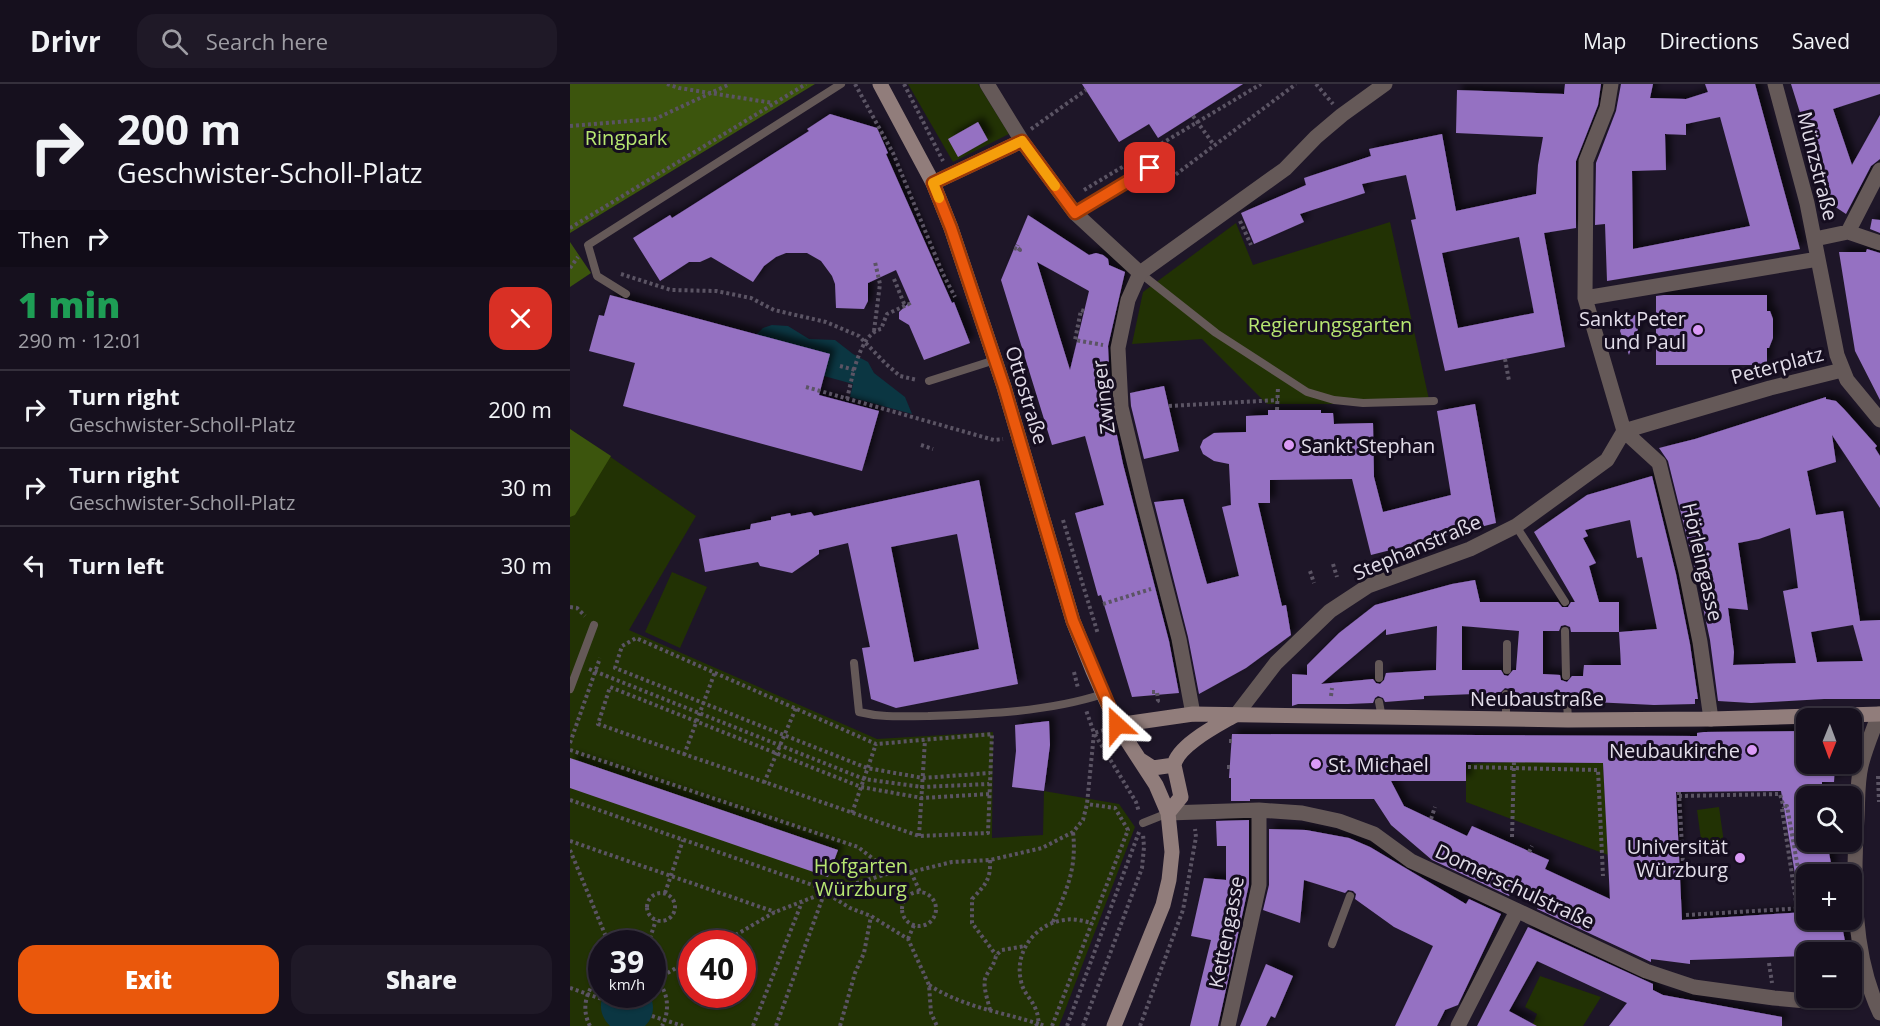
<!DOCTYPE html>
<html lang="en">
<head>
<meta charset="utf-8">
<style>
  :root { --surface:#16101e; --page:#1f1927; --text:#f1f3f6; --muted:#9e9da4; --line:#35303c; --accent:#ea580c }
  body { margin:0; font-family:"Open Sans",sans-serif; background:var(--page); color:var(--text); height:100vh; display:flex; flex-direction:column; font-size:22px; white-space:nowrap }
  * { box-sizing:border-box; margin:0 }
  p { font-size:20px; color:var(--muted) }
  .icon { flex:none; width:33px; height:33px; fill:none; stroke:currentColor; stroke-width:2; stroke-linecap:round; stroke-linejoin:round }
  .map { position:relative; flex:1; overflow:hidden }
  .drawer { display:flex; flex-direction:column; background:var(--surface); width:570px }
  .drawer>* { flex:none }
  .guide { background:#16101e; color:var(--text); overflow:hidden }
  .needle { width:39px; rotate:181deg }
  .buttons { position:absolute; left:1226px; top:624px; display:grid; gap:12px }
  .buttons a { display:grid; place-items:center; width:66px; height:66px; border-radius:12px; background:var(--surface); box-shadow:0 2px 4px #0004,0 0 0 2px var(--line); font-size:30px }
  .speed { position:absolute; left:18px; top:846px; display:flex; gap:12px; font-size:30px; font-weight:700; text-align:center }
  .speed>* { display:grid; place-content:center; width:78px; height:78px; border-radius:50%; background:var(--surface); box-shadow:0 2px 4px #0004,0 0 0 2px var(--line); line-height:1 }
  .speed small { font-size:15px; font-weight:400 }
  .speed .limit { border:9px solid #d22; background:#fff; color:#111 }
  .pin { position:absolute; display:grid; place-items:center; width:51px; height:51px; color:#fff; margin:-26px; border-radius:12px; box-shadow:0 3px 9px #0006 }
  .me { position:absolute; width:66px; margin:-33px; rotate:336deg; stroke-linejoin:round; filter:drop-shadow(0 0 4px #0008) }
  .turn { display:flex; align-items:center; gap:21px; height:126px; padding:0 18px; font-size:27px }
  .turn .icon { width:78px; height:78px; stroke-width:2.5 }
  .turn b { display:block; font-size:42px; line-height:51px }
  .then { display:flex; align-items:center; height:57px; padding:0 18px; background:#0003; gap:12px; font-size:22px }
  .round { display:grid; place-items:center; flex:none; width:63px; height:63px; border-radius:18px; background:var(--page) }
  .headline { display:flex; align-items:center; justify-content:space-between; height:102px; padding:0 18px }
  h1 { font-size:36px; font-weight:800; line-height:45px; color:#1e9e55 }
  .cta { display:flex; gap:12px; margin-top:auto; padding:12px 18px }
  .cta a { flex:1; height:69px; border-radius:18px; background:var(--accent); color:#fff; font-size:24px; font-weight:800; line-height:69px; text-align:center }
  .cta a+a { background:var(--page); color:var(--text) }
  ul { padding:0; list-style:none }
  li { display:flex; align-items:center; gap:18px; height:78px; padding:0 18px; border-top:2px solid var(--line) }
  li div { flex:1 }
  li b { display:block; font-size:22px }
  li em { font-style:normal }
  header { display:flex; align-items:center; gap:36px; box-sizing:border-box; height:84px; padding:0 30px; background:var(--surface); border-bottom:2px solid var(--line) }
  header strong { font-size:28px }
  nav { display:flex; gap:33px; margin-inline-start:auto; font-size:21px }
  .search { width:420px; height:54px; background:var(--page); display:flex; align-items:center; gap:15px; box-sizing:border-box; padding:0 21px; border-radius:18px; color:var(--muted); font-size:22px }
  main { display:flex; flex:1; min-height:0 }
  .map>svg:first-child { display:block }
  .green { fill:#223204; fill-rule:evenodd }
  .forest { fill:#3c550d }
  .water { fill:#0b3642 }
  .building { fill:#9571c2; fill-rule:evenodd; filter:url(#shadow) }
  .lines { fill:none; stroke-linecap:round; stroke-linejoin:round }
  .path { stroke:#5b5464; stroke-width:4; stroke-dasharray:3 3; stroke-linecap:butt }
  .lane { stroke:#655958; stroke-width:8 }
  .street { stroke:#655958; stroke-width:15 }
  .secondary { stroke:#917d7b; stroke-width:15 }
  .route-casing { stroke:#983908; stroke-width:15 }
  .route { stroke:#ea580c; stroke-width:10 }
  .slow { stroke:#f59e0b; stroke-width:10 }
  .poi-dot { fill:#da9af6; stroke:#150d1f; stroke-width:2 }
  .labels { text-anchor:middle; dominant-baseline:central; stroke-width:6; stroke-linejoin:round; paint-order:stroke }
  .park-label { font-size:20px; fill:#b7e671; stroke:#150d1f }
  .street-label { font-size:20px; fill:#e2dde9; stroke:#150d1f }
  .poi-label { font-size:20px; fill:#e2dde9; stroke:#150d1f; text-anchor:end }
</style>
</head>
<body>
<header>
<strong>Drivr</strong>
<div class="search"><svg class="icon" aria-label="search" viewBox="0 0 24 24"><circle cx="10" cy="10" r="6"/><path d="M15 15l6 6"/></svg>Search here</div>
<nav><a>Map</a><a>Directions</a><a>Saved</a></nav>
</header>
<main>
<section class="drawer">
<div class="guide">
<div class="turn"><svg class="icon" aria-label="right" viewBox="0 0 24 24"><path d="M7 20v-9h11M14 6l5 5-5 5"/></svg><div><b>200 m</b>Geschwister-Scholl-Platz</div></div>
<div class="then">Then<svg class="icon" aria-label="right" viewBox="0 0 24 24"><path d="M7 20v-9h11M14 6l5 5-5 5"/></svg></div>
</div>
<div class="headline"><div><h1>1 min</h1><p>290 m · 12:01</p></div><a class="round" style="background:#d93025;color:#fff"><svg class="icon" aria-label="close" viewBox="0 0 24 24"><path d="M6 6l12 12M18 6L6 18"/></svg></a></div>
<ul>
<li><svg class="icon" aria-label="right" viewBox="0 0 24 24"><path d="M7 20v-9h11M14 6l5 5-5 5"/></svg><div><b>Turn right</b><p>Geschwister-Scholl-Platz</p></div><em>200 m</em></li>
<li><svg class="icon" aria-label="right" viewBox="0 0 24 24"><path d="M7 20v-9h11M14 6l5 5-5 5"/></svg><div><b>Turn right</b><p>Geschwister-Scholl-Platz</p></div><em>30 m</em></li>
<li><svg class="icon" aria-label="left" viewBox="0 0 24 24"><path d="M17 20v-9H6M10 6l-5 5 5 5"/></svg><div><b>Turn left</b></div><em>30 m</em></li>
</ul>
<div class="cta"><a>Exit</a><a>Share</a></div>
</section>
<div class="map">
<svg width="1310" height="942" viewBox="0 0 1310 942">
  <defs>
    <filter id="shadow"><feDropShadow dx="5.5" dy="-5.5" stdDeviation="3" flood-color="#0009"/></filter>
  </defs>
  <rect width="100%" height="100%" fill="#1e1628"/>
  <path class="green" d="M 338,0 L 408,0 L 439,50 L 383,78 Z
    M 820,138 L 860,320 L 697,320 L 632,255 L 562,260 L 573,208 L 666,139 L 683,181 Z
    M 0,345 L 126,432 L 59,546 L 307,655 L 423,648 L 422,754 L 473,751 L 474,707 L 549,720 L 565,743 L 489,942 L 0,942 ZM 32,860 L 82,860 L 82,910 L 32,910 ZM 122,860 L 172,860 L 172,910 L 122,910 Z
    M 102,488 L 137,503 L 110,564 L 75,548 Z
    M 944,678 L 1033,679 L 1038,771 L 896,718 L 896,680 Z
    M 1149,723 L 1154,759 L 1132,763 L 1127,726 Z
    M 970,892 L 1031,913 L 1013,942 L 962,942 L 967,930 L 955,923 Z"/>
  <path class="forest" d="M 0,0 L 245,0 L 0,149 Z
    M 0,158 L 21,189 L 0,203 Z
    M 0,345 L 41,372 L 5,431 L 0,433 Z"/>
  <path class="water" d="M 202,241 L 218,242 L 239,255 L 265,256 L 283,270 L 298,278 L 304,289 L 335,313 L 342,330 L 280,313 L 283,300 L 254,292 L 186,251 L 193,244 Z
    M 34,910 L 80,911 C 85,922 84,933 75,942 L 40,942 C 31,933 28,922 34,910 Z"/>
  <path class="building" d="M 512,0 L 673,0 L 588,54 L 579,40 L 549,58 Z
    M 995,0 L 1031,0 L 1028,21 L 1006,77 L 1006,144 L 974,149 L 995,263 L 875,287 L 841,136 L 846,135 L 836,91 L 792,100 L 795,109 L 730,130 L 734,138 L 684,160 L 671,129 L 736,101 L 734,94 L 801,72 L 799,65 L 872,50 L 886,127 L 966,110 L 968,81 L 973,53 L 886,49 L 887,6 L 994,10 ZM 949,153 L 964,229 L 888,244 L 872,169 Z
    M 1051,0 L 1083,0 L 1080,14 L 1116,15 L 1138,8 L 1135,0 L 1185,0 L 1230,165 L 1037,197 L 1035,140 L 1025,141 L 1026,79 L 1046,27 ZM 1150,33 L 1180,142 L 1063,165 L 1062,87 L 1096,86 L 1095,50 L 1116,51 L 1116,40 Z
    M 1221,0 L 1310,0 L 1310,10 L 1263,25 L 1282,81 L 1310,31 L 1310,75 L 1301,82 L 1276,130 L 1258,118 Z
    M 260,30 L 307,44 L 318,69 L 316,70 L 382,219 L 384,218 L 400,259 L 354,276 L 339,241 L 329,235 L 329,228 L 340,218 L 326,186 L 298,199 L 298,217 L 294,225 L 266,224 L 265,200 L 262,192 L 251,177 L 237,169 L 216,169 L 206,173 L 194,182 L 183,198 L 141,173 L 130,178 L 119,178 L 90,197 L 63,154 L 100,131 L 102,134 L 239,47 L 237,45 Z
    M 408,38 L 418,56 L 388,73 L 378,55 Z
    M 458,131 L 519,171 L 526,169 L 533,171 L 538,175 L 539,181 L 555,188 L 538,262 L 541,323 L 553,380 L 599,557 L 609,609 L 562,613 L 531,511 L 528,512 L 505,429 L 534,421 L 515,352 L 482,361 L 431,196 ZM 467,178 L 519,207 L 500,286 L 487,244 Z
    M 1302,135 L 1310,136 L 1310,149 L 1300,145 Z
    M 1297,165 L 1310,169 L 1310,316 L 1285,267 L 1269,168 L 1296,168 Z
    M 40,211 L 260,270 L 249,311 L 309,327 L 292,387 L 53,322 L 65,279 L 19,267 L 29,231 L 34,232 Z
    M 1094,211 L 1197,211 L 1197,227 L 1200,227 L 1203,235 L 1203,254 L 1199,264 L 1197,264 L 1197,281 L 1086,281 L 1086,212 Z
    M 1074,227 L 1059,271 L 1050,247 L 1054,236 Z
    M 594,302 L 609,367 L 574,375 L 561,322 L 560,309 Z
    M 1256,313 L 1256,315 L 1266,317 L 1274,325 L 1307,362 L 1305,364 L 1310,372 L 1310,424 L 1262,351 L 1266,378 L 1237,387 L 1246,431 L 1273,427 L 1290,537 L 1310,536 L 1310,615 L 1254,615 L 1181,619 L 1148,617 L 1140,556 L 1125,486 L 1098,377 L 1089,364 L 1125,355 ZM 1220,444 L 1228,504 L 1213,507 L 1226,579 L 1163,581 L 1164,568 L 1158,524 L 1178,526 L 1168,459 L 1189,455 ZM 1283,541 L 1293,577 L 1247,578 L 1241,548 Z
    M 905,320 L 926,439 L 801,471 L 782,395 L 700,396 L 700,419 L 688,419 L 712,522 L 716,521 L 721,551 L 676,584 L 629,610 L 618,553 L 584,418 L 613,415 L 637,500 L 669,492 L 652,423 L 661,421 L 659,380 L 644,377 L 633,370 L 630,363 L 633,356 L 644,349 L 676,348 L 676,332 L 698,331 L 698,326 L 751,326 L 751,329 L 763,329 L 764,340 L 803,339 L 804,393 L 813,428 L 881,411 L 867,327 Z
    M 1082,392 L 1106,490 L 1120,560 L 1128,615 L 1125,615 L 1125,620 L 1084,621 L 1003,617 L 997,611 L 991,615 L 974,610 L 942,610 L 939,605 L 935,604 L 930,609 L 854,612 L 854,615 L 815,618 L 813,614 L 808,612 L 805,614 L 803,619 L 778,620 L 728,620 L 722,622 L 722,590 L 737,591 L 737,581 L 769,549 L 805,521 L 882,500 L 905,496 L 910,518 L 988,518 L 992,523 L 998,523 L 1001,518 L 1005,518 L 964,448 L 1017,411 ZM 1060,436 L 1067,474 L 1072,473 L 1087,545 L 1049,548 L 1049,518 L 1029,518 L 1019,482 L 1026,479 L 1013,454 L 1018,452 L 1015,446 ZM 995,541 L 1000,543 L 1001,548 L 1049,548 L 1051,581 L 1014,581 L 1013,592 L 1002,592 L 997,598 L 991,596 L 990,591 L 973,590 L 973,547 L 989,547 L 991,542 ZM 867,542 L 866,586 L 816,589 L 814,596 L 810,600 L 806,599 L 803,595 L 751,600 L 816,545 L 816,551 ZM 892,542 L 949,547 L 946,586 L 943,586 L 938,592 L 934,591 L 931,586 L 892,586 Z
    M 409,396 L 448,600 L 326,624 L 301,615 L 292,564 L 300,563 L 278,459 L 249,466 L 249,470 L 222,489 L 190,482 L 188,478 L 135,488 L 129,455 L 180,445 L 181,440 L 201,436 L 201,433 L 220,429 L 221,432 L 241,428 L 244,432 ZM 387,450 L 409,565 L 344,578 L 321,463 Z
    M 479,637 L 480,661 L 474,707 L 442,703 L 446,667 L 445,641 Z
    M 1236,647 L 1236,680 L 1265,680 L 1264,698 L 1252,698 L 1252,707 L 1247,707 L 1248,712 L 1236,712 L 1236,758 L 1257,758 L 1263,790 L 1225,790 L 1211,707 L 1106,708 L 1112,836 L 1236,828 L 1236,836 L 1271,836 L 1277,868 L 1236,868 L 1236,872 L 1120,876 L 1120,880 L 1081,875 L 1081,878 L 967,825 L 969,822 L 941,809 L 939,812 L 862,776 L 821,741 L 804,715 L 680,715 L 680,717 L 661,717 L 661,694 L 659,694 L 662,650 L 1127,652 L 1127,649 L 1134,648 ZM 896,678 L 1033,679 L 1040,815 L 975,785 L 979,776 L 902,742 L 897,752 L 834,722 L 821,697 L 896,697 Z
    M 0,674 L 268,766 L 258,793 L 0,704 Z
    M 679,736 L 679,800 L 648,942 L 620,942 L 641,856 L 621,852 L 634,794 L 656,796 L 656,762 L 647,762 L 646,737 Z
    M 699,745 L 736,746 L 779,754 L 800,763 L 896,820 L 899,815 L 931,830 L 888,921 L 875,926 L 867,942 L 825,942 L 863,862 L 824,843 L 785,815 L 786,810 L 783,807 L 778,806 L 775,809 L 734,796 L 730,839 L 693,826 L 699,801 Z
    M 958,843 L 1083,900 L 1083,906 L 1093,911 L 1212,933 L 1212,942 L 1039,942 L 1057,919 L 967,877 L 939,927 L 967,942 L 907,942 Z
    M 696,880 L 723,892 L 705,934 L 701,932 L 696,942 L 670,942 Z"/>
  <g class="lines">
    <path class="path" d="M 97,0 L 109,4 L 203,19
      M 285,0 L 323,69 L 373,190 L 385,213
      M 334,0 L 373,77
      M 746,0 L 763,20
      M 623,32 L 644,61
      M 0,42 L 85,35 L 160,0
      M 461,45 L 516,6
      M 601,94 L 726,0
      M 514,106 L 691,0
      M 670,137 L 681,161
      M 0,144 L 236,0
      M 444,164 L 450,166 L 447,163 L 448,161
      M 0,184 L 8,173
      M 51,190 L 101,206 L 146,207 L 181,214 L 204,226 L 256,238 L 289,252 L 316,280 L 330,292 L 347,296
      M 324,195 L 335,222
      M 514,227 L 511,226 L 505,256 L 533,261
      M 304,247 L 310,200 L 305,178
      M 935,275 L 939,297
      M 270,282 L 285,286
      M 236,303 L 424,356 L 433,355
      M 277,315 C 282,295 289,250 311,245 L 317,230 L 339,220 L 340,222
      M 599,322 L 708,316
      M 707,326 L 708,303
      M 351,361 L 363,365
      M 493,436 L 528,550
      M 763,480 L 767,493
      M 740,487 L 744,499
      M 533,520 L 581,505
      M 0,523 L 7,524 L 15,532
      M 19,585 L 294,695 L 352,703 L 419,700
      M 504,588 L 508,604
      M 582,608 L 587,608 L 588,617 L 586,618
      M 761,612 L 762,604
      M 534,646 L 524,649 L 566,718 L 569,728
      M 659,657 L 662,657
      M 0,659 L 30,574
      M 0,666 L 288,763 L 320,788
      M 114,671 L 145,588
      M 657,683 L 663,683
      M 898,683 L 1028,686 L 1033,792
      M 1308,692 L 1309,718
      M 194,699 L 226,624
      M 1109,708 L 1113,780
      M 419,710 L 352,714 L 291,703 L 40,603 L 28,640 L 349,752 L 418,749 L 422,650 L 306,660 L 66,554 L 52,562 L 45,584 L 297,684 L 353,694 L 420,689
      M 1109,712 L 1210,710 L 1214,724
      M 0,716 L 245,802 L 280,824 L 301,832 L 338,855 L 359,901 L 361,929 L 367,942
      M 1212,725 L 1227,824
      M 282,729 L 306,660
      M 861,735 L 865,723
      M 349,752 L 355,656
      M 942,753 L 944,678
      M 0,757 L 205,828
      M 0,766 L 39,860
      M 959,768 L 962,762
      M 420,776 C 421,796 415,801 402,815 L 402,839 L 426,871
      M 341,788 L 350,808
      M332 825a17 17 0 1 1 34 0a17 17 0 1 1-34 0Z
      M77 823a14 14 0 1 1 28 0a14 14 0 1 1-28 0Z
      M 95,809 L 113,756
      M 1116,831 L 1235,824 L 1217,722 L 1213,723
      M 483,838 C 497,805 507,784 503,748
      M 338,855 L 344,841
      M 78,860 L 86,836
      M 150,860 L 205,828 L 254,809 L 320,789 L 341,788 L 382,778 L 420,776 L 472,764 L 503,748 L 513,736 L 517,720 L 524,649 L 516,626
      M 1226,872 L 1232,879 L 1226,878
      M 1199,879 L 1202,899
      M 82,891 C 98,904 101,925 92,942
      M 87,895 L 122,875
      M 359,901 C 395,924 429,927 469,940 C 468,935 468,930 466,926 C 462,915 453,909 451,897 C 444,868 465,840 494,836 C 504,834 513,837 522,839
      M 0,904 L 32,915
      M 420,926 C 418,917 413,903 415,895 C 418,886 425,881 426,871 L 432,866 L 455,862
      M 82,932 L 113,942
      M 20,942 C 10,923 17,904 32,890
      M 183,942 L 232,818
      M 206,942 L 254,810
      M 270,942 L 285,889 L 294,869 L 301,832
      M 465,942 L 469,940 L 475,942
      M 482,942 L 558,746 L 545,724 L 517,720
      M 497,942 L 569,748
      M 513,942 L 572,784 L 574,763 L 573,750
      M 570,942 L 613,826 L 626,753 L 625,745"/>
    <path class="lane" d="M 505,129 L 599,73
      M 570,189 L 646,249 L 737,308 L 764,316 L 793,319 L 864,317
      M 56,210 L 27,192 L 18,161 L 271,0
      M 359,297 L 425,276
      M 946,442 L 995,518
      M 995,547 L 996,592
      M 284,579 L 289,628 C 313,634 334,632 358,632 C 416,630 478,628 533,610
      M 937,586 L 937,560
      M 809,594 L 809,580
      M 0,605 L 24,541
      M 997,617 L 998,636
      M 809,618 L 812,634
      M 936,635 L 936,610
      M 573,739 L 598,729
      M 762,860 L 780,812"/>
    <path class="street" d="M 417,0 L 452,57 L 505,129 L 570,189
      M 1041,0 L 1037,24 L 1016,77 L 1015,214 L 1054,347
      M 1205,0 L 1237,119 L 1267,271 L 1277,296 L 1310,336
      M 363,99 L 452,57
      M 1278,148 L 1310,86
      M 1245,155 L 1278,148 L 1310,159
      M 1015,214 L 1248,175
      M 1054,347 L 1089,379 L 1116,488 L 1130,558 L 1141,635
      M 1054,347 L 1200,304 L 1272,286
      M 623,630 L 609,555 L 573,415 L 551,323 L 548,264 L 558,216 L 570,189 L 715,85 L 746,53 L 772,31 L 815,0
      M 1309,630 C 1303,647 1295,665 1291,682 C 1287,699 1288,717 1287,733 C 1283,797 1282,870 1310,929
      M 666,631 L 706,579 L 760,527 L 798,502 L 900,465 L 946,442 L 1037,376 L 1054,347
      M 598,729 L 689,726 L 732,729 L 769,737 L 804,750 L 841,777 L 1076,887 L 1124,903 L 1204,914 L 1236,917 L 1277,914
      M 658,942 L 689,801 L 689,726
      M 888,942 L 947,827"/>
    <path class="secondary" d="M 310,0 L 363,99 L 381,144 L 434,303 L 503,537 L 523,587 L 547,641 L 586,701 L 598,729 L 602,768 L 599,796 L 593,821 L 544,942
      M 547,641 L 623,630 L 998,636 L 1141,635 L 1310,630
      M 569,675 L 583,684 L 604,681
      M 598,729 L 611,713 L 604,681 C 608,661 648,641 665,631"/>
  </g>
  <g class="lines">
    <g class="route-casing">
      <path id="route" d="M 547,641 L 503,537 L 434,303 L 381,144 L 363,99 L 452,57 L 505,129 L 580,84"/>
    </g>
    <use href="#route" class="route"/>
    <path class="slow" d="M 369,114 L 363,99 L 452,57 L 485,102"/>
  </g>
  <g class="poi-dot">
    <circle cx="1128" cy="246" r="6"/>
    <circle cx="719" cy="361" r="6"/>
    <circle cx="1182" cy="666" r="6"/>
    <circle cx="746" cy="680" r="6"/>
    <circle cx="1170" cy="774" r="6"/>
  </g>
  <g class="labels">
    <g class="park-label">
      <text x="56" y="53">Ringpark</text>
      <text x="760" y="240">Regierungsgarten</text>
      <text x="291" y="781">Hofgarten<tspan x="291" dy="23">Würzburg</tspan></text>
    </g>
    <g class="street-label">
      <text transform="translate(1248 82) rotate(76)">Münzstraße</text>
      <text transform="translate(1207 281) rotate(-15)">Peterplatz</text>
      <text transform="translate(457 311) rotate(73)">Ottostraße</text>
      <text transform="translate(533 313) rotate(-97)">Zwinger</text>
      <text transform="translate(847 463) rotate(-23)">Stephanstraße</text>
      <text transform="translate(1133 478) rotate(77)">Hörleingasse</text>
      <text x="967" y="614">Neubaustraße</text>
      <text transform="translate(945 802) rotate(25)">Domerschulstraße</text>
      <text transform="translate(656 848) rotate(-79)">Kettengasse</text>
    </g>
    <g class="poi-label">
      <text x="1116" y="234">Sankt Peter<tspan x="1116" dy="23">und Paul</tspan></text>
      <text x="731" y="361" text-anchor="start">Sankt Stephan</text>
      <text x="1170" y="666">Neubaukirche</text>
      <text x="758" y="680" text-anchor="start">St. Michael</text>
      <text x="1158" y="762">Universität<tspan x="1158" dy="23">Würzburg</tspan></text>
    </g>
  </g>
</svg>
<div class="buttons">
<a><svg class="needle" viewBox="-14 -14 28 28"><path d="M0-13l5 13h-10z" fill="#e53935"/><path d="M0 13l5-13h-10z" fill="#9e9da4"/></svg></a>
<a><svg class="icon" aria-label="search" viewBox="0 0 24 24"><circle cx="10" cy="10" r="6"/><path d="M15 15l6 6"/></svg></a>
<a>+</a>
<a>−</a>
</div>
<div class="speed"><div>39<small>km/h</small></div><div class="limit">40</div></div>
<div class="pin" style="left:580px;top:84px;background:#d93025"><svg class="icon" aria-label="arrive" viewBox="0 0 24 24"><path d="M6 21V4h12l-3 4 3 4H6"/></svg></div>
<svg class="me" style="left:547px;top:641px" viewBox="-20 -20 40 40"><path d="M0-17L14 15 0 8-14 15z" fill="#ea580c" stroke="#fff" stroke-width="4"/></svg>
</div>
</main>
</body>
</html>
